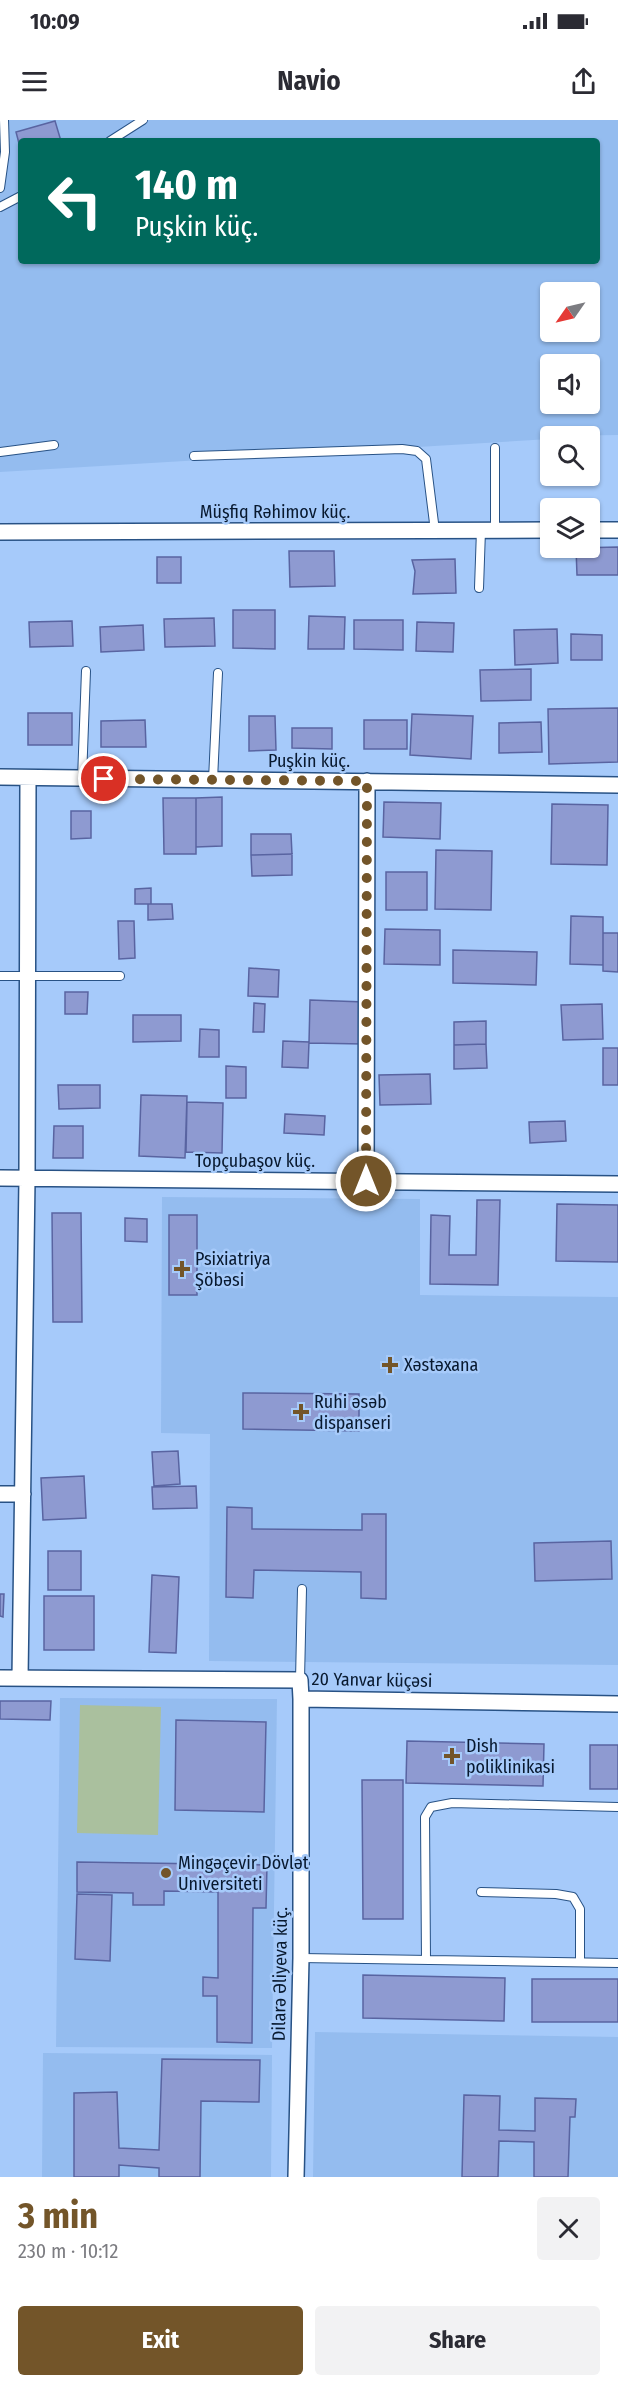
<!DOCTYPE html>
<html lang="en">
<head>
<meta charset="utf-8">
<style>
  :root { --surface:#fff; --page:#f2f2f3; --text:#2b2b33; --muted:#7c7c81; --accent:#735529 }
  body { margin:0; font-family:"Fira Sans Condensed",sans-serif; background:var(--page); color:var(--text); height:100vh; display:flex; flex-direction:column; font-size:22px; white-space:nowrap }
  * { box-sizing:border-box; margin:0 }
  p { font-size:20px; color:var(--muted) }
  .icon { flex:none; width:33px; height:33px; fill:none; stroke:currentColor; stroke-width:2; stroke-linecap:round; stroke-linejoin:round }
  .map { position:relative; height:2057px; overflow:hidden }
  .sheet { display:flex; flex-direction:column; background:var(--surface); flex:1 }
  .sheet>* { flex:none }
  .banner { position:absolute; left:18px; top:18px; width:582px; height:126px; border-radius:6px; box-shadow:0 2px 4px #0004; background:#00695c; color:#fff; overflow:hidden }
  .needle { width:39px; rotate:236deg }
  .tools { position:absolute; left:540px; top:162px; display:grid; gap:12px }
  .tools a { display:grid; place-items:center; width:60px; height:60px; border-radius:6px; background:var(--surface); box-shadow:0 2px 4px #0004; font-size:30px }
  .pin { position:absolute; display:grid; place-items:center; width:51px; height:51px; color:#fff; margin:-26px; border:3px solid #fff; border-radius:50%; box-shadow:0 2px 6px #0007 }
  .me { position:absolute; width:66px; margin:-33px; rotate:0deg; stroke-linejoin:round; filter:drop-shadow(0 0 4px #0008) }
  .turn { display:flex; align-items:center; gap:21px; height:126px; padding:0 18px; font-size:27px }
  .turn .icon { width:78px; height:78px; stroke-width:2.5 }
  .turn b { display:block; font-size:42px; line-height:51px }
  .round { display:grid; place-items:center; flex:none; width:63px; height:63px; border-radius:6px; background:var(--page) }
  .headline { display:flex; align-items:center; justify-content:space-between; height:102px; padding:0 18px }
  h1 { font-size:36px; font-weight:700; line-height:45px; color:var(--accent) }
  .cta { display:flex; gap:12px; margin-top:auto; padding:12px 18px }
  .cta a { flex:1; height:69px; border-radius:6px; background:var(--accent); color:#fff; font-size:24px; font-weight:700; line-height:69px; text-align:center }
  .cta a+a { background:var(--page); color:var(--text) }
  .status { display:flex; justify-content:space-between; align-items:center; height:42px; padding:0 30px; background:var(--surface); direction:ltr }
  .status svg { height:16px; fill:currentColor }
  header { display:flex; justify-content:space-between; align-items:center; height:78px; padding:0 18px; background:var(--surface); font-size:27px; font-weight:700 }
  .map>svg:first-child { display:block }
  .built { fill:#94bcef; fill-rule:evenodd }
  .green { fill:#aac09e }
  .building { fill:#8e9ad1; stroke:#5964a1; stroke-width:1.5 }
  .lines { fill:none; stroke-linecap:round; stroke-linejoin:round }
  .service-casing { stroke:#285285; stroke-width:10 }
  .minor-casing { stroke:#285285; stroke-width:18 }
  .service { stroke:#fff; stroke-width:8 }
  .minor { stroke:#fff; stroke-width:15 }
  .route { stroke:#735529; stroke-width:10; stroke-dasharray:0 18 }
  .poi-dot { fill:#735529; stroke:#a6cafa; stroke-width:2 }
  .labels { text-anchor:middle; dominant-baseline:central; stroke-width:5; stroke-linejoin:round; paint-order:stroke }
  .street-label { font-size:18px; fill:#08192f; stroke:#a6cafa }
  .poi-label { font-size:18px; fill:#08192f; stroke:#a6cafa; text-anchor:start }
</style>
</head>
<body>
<div class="status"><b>10:09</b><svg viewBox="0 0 49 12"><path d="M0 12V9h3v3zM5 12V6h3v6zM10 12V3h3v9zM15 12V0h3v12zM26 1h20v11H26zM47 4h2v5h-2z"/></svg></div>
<header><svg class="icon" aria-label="menu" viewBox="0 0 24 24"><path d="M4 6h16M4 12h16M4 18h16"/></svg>Navio<svg class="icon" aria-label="share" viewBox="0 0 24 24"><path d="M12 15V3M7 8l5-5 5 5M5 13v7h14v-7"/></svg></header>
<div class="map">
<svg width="618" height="2057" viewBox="0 0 618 2057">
  <rect width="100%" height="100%" fill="#a6cafa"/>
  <path class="built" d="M 0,0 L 618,0 L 618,315 L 550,316 L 550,319 L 0,352 ZM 21,21 L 597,21 L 597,141 L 21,141 ZM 550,172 L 590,172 L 590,212 L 550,212 ZM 550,244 L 590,244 L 590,284 L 550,284 Z
    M 162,1077 L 420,1079 L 420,1175 L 618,1177 L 618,1545 L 209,1541 L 210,1314 L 161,1313 Z
    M 60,1578 L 277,1579 L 272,1928 L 56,1927 Z
    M 315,1912 L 618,1917 L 618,2057 L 313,2057 Z
    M 43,1933 L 272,1935 L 271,2057 L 42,2057 Z"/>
  <path class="green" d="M 80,1585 L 161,1587 L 158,1715 L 77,1713 Z"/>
  <path class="building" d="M 55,1 L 61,21 L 21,21 L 21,31 L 16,12 Z
    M 618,427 L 618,455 L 577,455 L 576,428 Z
    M 289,431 L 334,431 L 335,466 L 290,467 Z
    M 157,437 L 181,437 L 181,463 L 157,463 Z
    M 455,439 L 456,473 L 413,474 L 415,451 L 412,440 Z
    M 233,490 L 275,490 L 275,529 L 233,528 Z
    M 309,496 L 345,497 L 344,529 L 308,529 Z
    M 214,498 L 215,526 L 165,527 L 164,499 Z
    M 354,500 L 403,500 L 403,530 L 354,529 Z
    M 72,501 L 73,526 L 30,527 L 29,502 Z
    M 417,502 L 454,503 L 453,532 L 416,531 Z
    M 143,505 L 144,530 L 101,532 L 100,507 Z
    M 557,509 L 558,543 L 515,545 L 514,510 Z
    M 571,514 L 602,515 L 602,540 L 571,540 Z
    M 531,549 L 531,580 L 481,581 L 480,550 Z
    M 618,588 L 618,642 L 549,644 L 548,589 Z
    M 28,593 L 72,593 L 72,625 L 28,625 Z
    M 412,594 L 473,596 L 471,639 L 410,635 Z
    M 249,596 L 275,596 L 276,630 L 249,631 Z
    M 145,600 L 146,627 L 101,627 L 101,601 Z
    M 364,600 L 407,600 L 407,629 L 364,629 Z
    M 541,602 L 542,632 L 499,633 L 499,603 Z
    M 292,608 L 332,608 L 332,629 L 292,628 Z
    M 222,677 L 222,726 L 196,727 L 196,678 Z
    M 163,678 L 196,678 L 196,734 L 164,734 Z
    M 384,682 L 441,683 L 440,719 L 383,717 Z
    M 552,684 L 608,685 L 607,745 L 551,744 Z
    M 71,691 L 91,691 L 91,718 L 71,719 Z
    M 251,714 L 291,714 L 292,734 L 251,735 Z
    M 436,730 L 492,731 L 491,790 L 435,789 Z
    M 292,734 L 292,755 L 252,756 L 251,735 Z
    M 386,752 L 427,752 L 427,790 L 386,790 Z
    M 151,768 L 151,784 L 135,784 L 135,769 Z
    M 148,784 L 172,784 L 173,799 L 148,800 Z
    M 571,796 L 603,797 L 603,845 L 570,844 Z
    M 118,801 L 134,801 L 135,838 L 119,839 Z
    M 385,809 L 440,810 L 440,845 L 384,844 Z
    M 603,813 L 618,813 L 618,852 L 603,851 Z
    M 453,830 L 537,832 L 536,865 L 453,863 Z
    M 249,848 L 279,850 L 278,877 L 248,876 Z
    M 65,872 L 88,872 L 87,894 L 65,894 Z
    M 310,880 L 364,882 L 363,924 L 309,923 Z
    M 254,883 L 265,884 L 264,912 L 253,912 Z
    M 602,884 L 603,919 L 563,920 L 561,885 Z
    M 133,895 L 181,895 L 181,921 L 133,922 Z
    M 486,901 L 486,924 L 454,925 L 454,902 Z
    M 200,909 L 219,910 L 219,937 L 199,937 Z
    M 283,921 L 309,922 L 308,948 L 282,947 Z
    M 486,924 L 487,948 L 454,949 L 454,925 Z
    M 603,928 L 618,928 L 618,965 L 603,965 Z
    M 226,946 L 246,947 L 246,978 L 226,978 Z
    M 430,954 L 431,984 L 380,985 L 379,955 Z
    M 58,965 L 100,965 L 100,988 L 59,989 Z
    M 141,975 L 187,976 L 185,1038 L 139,1036 Z
    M 187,982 L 223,983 L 222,1033 L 186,1032 Z
    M 285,994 L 325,996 L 324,1015 L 284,1013 Z
    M 565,1001 L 566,1021 L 530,1023 L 529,1002 Z
    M 54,1006 L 83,1006 L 83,1038 L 53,1038 Z
    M 477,1080 L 500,1080 L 498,1165 L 430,1164 L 431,1095 L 450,1096 L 449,1135 L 476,1135 Z
    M 557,1084 L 618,1085 L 618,1142 L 556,1141 Z
    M 52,1093 L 81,1093 L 82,1202 L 53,1202 Z
    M 169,1095 L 197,1095 L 197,1175 L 169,1175 Z
    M 125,1098 L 147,1099 L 147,1122 L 125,1121 Z
    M 243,1273 L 359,1274 L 359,1311 L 243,1309 Z
    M 178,1331 L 180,1364 L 154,1366 L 152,1332 Z
    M 84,1356 L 86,1398 L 43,1400 L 41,1358 Z
    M 196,1366 L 197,1388 L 153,1389 L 152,1367 Z
    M 227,1387 L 252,1388 L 252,1409 L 362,1410 L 362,1394 L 386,1394 L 386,1479 L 361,1478 L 361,1452 L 254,1450 L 253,1478 L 226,1477 Z
    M 611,1421 L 612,1459 L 535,1461 L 534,1423 Z
    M 48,1431 L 81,1431 L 81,1470 L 48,1470 Z
    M 152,1455 L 179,1457 L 176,1533 L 149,1532 Z
    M 0,1474 L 4,1474 L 3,1497 L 0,1496 Z
    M 44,1476 L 94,1476 L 94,1530 L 44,1530 Z
    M 0,1581 L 51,1581 L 50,1600 L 0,1599 Z
    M 176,1600 L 266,1602 L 264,1692 L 175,1690 Z
    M 407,1621 L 544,1624 L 543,1666 L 406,1663 Z
    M 590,1625 L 618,1625 L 618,1669 L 590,1669 Z
    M 362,1660 L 403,1660 L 403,1799 L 363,1799 Z
    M 77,1742 L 267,1745 L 266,1788 L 253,1788 L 252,1923 L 217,1922 L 217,1876 L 203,1876 L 203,1857 L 218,1858 L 218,1772 L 164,1771 L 164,1785 L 133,1785 L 133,1773 L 77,1772 Z
    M 77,1774 L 112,1775 L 110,1841 L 75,1839 Z
    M 363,1855 L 505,1858 L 504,1901 L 363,1898 Z
    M 532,1859 L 618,1859 L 618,1902 L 532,1902 Z
    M 162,1939 L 260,1940 L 259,1982 L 201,1981 L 200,2057 L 159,2057 L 159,2048 L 119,2045 L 119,2057 L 74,2057 L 74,1973 L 117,1972 L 119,2028 L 159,2030 Z
    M 464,1975 L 500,1976 L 499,2010 L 535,2011 L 535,1978 L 576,1979 L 575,1997 L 570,1997 L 568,2057 L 534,2057 L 534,2022 L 499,2021 L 498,2057 L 462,2057 Z"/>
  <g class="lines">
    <g class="service-casing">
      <path id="service" d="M 110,21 L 143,0
        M 0,68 L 5,32 L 4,0
        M 0,87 L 21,76
        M 0,332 L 54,325
        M 194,336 L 402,329 L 417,331 L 426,339 L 435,411
        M 495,411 L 495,328
        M 479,468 L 481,410
        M 82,659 L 86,551
        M 213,660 L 218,553
        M 0,856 L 120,856
        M 300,1560 L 302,1469
        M 481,1772 L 556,1774 L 573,1777 L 580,1789 L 580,1842
        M 301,1838 L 618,1843
        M 426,1840 L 425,1697 L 431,1687 L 452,1683 L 618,1687"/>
    </g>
    <g class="minor-casing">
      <path id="minor" d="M 590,410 L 618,410
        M 0,412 L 550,410
        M 0,657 L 618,665
        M 0,1058 L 618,1064
        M 366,1061 L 367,661
        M 0,1374 L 23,1374
        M 0,1558 L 300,1560 L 301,1579 L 618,1584
        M 20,1558 L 27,1059 L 28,658
        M 296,2057 L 301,1838 L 301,1579"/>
    </g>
    <use href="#service" class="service"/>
    <use href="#minor" class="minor"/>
  </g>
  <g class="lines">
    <path class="route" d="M 104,659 L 367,661 L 366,1061"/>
  </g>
  <g class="poi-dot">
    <path d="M179 1140h6v6h6v6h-6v6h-6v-6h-6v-6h6z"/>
    <path d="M387 1236h6v6h6v6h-6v6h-6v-6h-6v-6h6z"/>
    <path d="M298 1283h6v6h6v6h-6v6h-6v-6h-6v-6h6z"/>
    <path d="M449 1627h6v6h6v6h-6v6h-6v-6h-6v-6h6z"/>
    <circle cx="166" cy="1753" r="6"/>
  </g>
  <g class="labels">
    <g class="street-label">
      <text x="275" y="392">Müşfiq Rəhimov küç.</text>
      <text x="309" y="641">Puşkin küç.</text>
      <text x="255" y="1041">Topçubaşov küç.</text>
      <text transform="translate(372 1560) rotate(1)">20 Yanvar küçəsi</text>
      <text transform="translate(280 1854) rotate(-89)">Dilarə Əliyeva küç.</text>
    </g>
    <g class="poi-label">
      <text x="195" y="1139">Psixiatriya<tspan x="195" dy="21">Şöbəsi</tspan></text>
      <text x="404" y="1245">Xəstəxana</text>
      <text x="314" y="1282">Ruhi əsəb<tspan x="314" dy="21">dispanseri</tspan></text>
      <text x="466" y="1626">Dish<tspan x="466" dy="21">poliklinikasi</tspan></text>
      <text x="178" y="1743">Mingəçevir Dövlət<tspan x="178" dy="21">Universiteti</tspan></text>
    </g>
  </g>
</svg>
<div class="tools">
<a><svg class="needle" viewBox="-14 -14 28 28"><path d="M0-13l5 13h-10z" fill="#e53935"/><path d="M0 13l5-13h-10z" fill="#7c7c81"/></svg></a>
<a><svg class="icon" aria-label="sound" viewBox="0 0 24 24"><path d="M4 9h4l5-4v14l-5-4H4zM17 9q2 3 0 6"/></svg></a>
<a><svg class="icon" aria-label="search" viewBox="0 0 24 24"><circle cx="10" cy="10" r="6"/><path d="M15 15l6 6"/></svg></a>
<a><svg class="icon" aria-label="layers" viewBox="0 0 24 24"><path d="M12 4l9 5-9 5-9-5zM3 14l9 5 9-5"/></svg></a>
</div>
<div class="pin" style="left:104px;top:659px;background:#d93025"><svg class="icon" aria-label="arrive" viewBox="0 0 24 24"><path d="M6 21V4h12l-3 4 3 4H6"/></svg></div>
<svg class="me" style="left:366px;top:1061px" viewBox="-20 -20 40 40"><circle r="17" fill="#735529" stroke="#fff" stroke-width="3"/><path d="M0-11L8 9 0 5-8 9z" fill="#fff"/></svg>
<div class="banner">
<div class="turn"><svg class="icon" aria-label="left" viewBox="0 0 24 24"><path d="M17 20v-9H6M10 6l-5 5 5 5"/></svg><div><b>140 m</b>Puşkin küç.</div></div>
</div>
</div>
<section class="sheet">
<div class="headline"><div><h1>3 min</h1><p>230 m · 10:12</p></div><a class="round"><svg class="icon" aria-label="close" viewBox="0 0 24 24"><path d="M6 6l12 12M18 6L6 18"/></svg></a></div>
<div class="cta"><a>Exit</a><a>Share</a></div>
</section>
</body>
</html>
